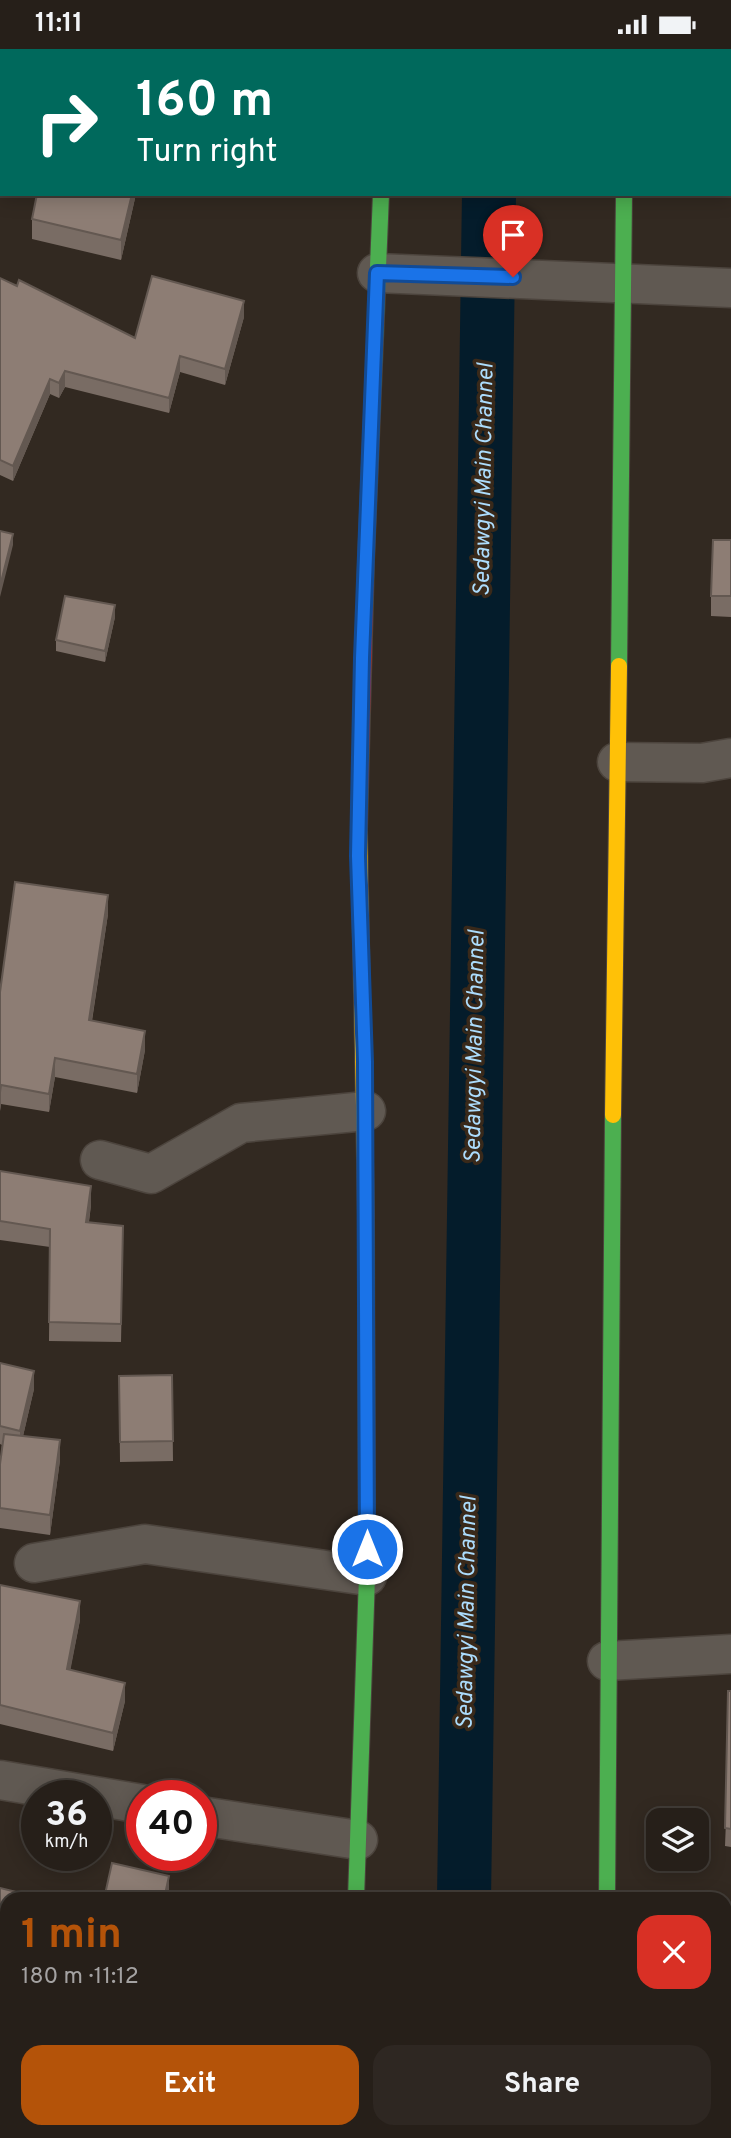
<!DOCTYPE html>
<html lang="en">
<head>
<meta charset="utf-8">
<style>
  :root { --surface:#261f19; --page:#2e2722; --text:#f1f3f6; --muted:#a4a2a2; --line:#423d38; --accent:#b45309 }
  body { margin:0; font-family:Overpass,sans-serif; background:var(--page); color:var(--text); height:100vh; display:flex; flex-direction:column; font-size:26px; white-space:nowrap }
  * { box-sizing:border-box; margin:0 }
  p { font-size:23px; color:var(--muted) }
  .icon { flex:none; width:38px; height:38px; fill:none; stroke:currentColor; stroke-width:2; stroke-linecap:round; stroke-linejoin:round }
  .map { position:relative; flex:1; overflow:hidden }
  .sheet { position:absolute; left:0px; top:1843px; width:732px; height:247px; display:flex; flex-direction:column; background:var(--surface); border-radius:21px 21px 0 0; box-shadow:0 4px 18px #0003,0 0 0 2px var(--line) }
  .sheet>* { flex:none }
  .top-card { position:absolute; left:0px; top:0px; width:732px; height:147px; box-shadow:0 4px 18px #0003,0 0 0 2px var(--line); background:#00695c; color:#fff; overflow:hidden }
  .controls { position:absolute; left:646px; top:1759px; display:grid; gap:14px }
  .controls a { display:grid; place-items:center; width:63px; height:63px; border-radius:14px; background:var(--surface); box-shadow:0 4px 18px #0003,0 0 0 2px var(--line); font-size:35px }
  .speed { position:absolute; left:21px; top:1731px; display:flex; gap:14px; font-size:35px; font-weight:700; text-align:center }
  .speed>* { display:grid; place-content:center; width:91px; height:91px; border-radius:50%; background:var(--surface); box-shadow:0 4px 18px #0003,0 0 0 2px var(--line); line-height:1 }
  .speed small { font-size:18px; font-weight:400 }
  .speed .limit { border:10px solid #d22; background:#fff; color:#111 }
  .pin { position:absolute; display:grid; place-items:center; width:60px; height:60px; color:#fff; margin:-72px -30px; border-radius:50% 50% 50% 0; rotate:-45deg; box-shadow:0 0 7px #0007 }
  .pin .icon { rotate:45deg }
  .me { position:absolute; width:77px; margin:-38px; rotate:0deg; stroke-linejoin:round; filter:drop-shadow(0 0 5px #0008) }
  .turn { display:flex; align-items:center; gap:24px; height:147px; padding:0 21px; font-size:32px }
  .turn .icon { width:91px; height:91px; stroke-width:2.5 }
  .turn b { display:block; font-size:49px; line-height:60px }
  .round { display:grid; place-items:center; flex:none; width:74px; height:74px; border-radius:21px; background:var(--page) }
  .head { display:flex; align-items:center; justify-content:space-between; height:119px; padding:0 21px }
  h1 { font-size:42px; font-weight:700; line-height:52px; color:var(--accent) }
  .button { display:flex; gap:14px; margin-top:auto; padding:14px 21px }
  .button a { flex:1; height:80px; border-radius:21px; background:var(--accent); color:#fff; font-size:28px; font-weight:700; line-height:80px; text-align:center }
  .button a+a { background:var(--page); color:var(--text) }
  .status { display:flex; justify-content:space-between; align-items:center; height:49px; padding:0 35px; background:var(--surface); direction:ltr }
  .status svg { height:19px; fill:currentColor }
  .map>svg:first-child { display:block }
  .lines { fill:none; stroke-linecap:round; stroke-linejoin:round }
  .canal { stroke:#041c2b; stroke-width:54 }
  .street-casing { stroke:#4c443d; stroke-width:41 }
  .fast-casing { stroke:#4c443d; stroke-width:18 }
  .slow-casing { stroke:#4c443d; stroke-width:18 }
  .jam-casing { stroke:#4c443d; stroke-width:18 }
  .street { stroke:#605952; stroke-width:38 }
  .fast { stroke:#4caf50; stroke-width:16 }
  .slow { stroke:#ffc107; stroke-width:16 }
  .jam { stroke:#c62828; stroke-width:16 }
  .wall { fill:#796c64 }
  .shaded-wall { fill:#635851 }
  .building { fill:#8d7d74; stroke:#635851; stroke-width:2 }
  .route-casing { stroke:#114b97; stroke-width:18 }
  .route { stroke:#1a73e8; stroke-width:12 }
  .labels { text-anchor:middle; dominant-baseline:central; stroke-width:7; stroke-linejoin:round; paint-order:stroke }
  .water-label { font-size:23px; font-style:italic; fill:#acdcfc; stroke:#39291a }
</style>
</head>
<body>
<div class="status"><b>11:11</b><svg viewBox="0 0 49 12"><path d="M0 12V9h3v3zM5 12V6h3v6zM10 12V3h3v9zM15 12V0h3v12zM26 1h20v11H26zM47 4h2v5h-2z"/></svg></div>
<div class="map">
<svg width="731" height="2089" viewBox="0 0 731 2089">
  <rect width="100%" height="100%" fill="#322921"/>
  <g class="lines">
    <path class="canal" d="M 491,2 L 491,0
      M 464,1850 L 489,145
      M 464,2082 L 464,2089"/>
    <g class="street-casing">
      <path id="street" d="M 626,2 L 626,0
        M 377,224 L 731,239
        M 617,713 L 702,714 L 731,709
        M 100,1111 L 151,1125 L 241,1074 L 366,1062
        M 34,1514 L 145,1495 L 367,1527
        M 607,1612 L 731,1605
        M 0,1731 L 142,1755
        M 201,1767 L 358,1791
        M 724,1928 L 731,1929
        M 724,2064 L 731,2065
        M 178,2089 L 191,2082
        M 599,2089 L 599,2082"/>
    </g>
    <g class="fast-casing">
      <path id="fast" d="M 366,512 L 381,145
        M 619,617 L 624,145
        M 356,1850 L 367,1527 L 366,1167
        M 607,1850 L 613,1066"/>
    </g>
    <g class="slow-casing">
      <path id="slow" d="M 359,781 L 366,1167
        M 613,1066 L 619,617
        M 355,2082 L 355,2089"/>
    </g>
    <g class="jam-casing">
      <path id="jam" d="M 387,0 L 387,2
        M 359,781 L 366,512"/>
    </g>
    <use href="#street" class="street"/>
    <use href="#fast" class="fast"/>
    <use href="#slow" class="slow"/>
    <use href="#jam" class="jam"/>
  </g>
  <path class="wall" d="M 2,29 L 2,136 L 0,135 L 0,36 Z
    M 136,145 L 121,211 L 32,190 L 32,170 Z
    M 0,229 L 135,289 L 244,268 L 225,336 L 180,323 L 169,364 L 65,338 L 59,349 L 50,345 L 13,432 L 0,426 Z
    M 731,491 L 731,568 L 711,567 L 711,547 Z
    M 115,568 L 105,613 L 56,602 L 56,591 Z
    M 108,865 L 92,972 L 145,1001 L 137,1044 L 55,1028 L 49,1063 L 1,1055 L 0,1062 L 0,943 Z
    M 0,1122 L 91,1156 L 89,1173 L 123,1196 L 121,1293 L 49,1292 L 50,1198 L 0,1191 Z
    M 0,1314 L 34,1340 L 23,1387 L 60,1411 L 50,1486 L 0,1479 L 0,1415 L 2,1396 L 0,1395 Z
    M 172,1326 L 173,1412 L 120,1413 L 119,1327 Z
    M 0,1536 L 80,1571 L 70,1621 L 125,1652 L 113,1702 L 0,1675 Z
    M 731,1642 L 731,1798 L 725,1797 Z
    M 7,2082 L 140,2082 L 139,2089 L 0,2089 Z"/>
  <path class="shaded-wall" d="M 132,145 L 136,145 L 121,211 L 121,191 Z
    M 244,252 L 244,268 L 225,336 L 225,320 Z
    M 180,307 L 180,323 L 169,364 L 169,349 Z
    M 65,322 L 65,338 L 59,349 L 59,334 Z
    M 50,330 L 50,345 L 13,432 L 13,417 Z
    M 13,485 L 13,496 L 0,548 L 0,537 Z
    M 115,556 L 115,568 L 105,613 L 105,602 Z
    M 108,846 L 108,865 L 89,990 L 89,971 Z
    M 145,982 L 145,1001 L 137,1044 L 137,1025 Z
    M 55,1009 L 55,1028 L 49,1063 L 49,1045 Z
    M 1,1036 L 1,1055 L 0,1062 L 0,1043 Z
    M 91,1137 L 91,1156 L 86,1192 L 86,1173 Z
    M 34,1322 L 34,1340 L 20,1400 L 20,1382 Z
    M 60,1391 L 60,1411 L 50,1486 L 50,1466 Z
    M 80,1552 L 80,1571 L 67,1639 L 67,1620 Z
    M 125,1634 L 125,1652 L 113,1702 L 113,1684 Z
    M 169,1827 L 169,1846 L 168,1850 L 164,1850 Z"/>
  <path class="building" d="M 8,0 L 71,0 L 71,2 L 8,2 Z
    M 2,29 L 2,116 L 0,115 L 0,36 Z
    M 37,145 L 132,145 L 121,191 L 32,170 Z
    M 152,227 L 244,252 L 225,320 L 180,307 L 169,349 L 65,322 L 59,334 L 50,330 L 13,417 L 0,411 L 0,229 L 17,237 L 19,231 L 135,289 Z
    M 0,482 L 13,485 L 0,537 Z
    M 713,491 L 731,491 L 731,547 L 711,547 Z
    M 65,547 L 115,556 L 105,602 L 56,591 Z
    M 15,833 L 108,846 L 89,971 L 145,982 L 137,1025 L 55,1009 L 49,1045 L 1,1036 L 0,1043 L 0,943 Z
    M 0,1122 L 91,1137 L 86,1173 L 123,1177 L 121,1275 L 49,1273 L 50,1180 L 0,1172 Z
    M 0,1314 L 34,1322 L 20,1382 L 0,1377 Z
    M 172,1326 L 173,1392 L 120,1393 L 119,1327 Z
    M 4,1385 L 60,1391 L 50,1466 L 0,1459 L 0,1415 Z
    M 0,1536 L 80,1552 L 67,1620 L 125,1634 L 113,1684 L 0,1656 Z
    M 728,1642 L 731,1642 L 731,1780 L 725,1779 Z
    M 112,1814 L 169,1827 L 164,1850 L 104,1850 Z
    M 0,1839 L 45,1850 L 7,1850 L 7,2082 L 37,2082 L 36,2089 L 0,2089 Z"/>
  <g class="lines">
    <g class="route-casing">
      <path id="route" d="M 367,1500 L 365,1013 L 358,807 L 362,609 L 377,224 L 513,228"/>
    </g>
    <use href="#route" class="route"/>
  </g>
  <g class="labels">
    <g class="water-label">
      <text transform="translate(485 431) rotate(-89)">Sedawgyi Main Channel</text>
      <text transform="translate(476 998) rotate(-89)">Sedawgyi Main Channel</text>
      <text transform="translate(468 1564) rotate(-89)">Sedawgyi Main Channel</text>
    </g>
  </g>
</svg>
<div class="controls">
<a><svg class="icon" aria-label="layers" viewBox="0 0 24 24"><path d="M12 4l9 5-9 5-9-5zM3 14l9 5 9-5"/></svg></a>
</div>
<div class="speed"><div>36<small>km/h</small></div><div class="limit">40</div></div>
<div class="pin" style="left:513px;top:228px;background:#d93025"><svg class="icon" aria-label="arrive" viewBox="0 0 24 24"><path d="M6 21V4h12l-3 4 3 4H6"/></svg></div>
<svg class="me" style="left:367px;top:1500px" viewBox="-20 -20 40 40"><circle r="17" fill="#1a73e8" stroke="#fff" stroke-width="3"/><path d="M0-11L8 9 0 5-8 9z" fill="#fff"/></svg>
<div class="top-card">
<div class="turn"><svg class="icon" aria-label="right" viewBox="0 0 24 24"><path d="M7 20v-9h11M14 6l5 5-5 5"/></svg><div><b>160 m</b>Turn right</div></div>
</div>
<section class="sheet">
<div class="head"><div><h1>1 min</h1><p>180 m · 11:12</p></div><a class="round" style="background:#d93025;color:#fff"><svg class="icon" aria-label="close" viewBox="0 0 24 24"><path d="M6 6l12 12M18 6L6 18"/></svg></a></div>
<div class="button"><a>Exit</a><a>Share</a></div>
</section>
</div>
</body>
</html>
